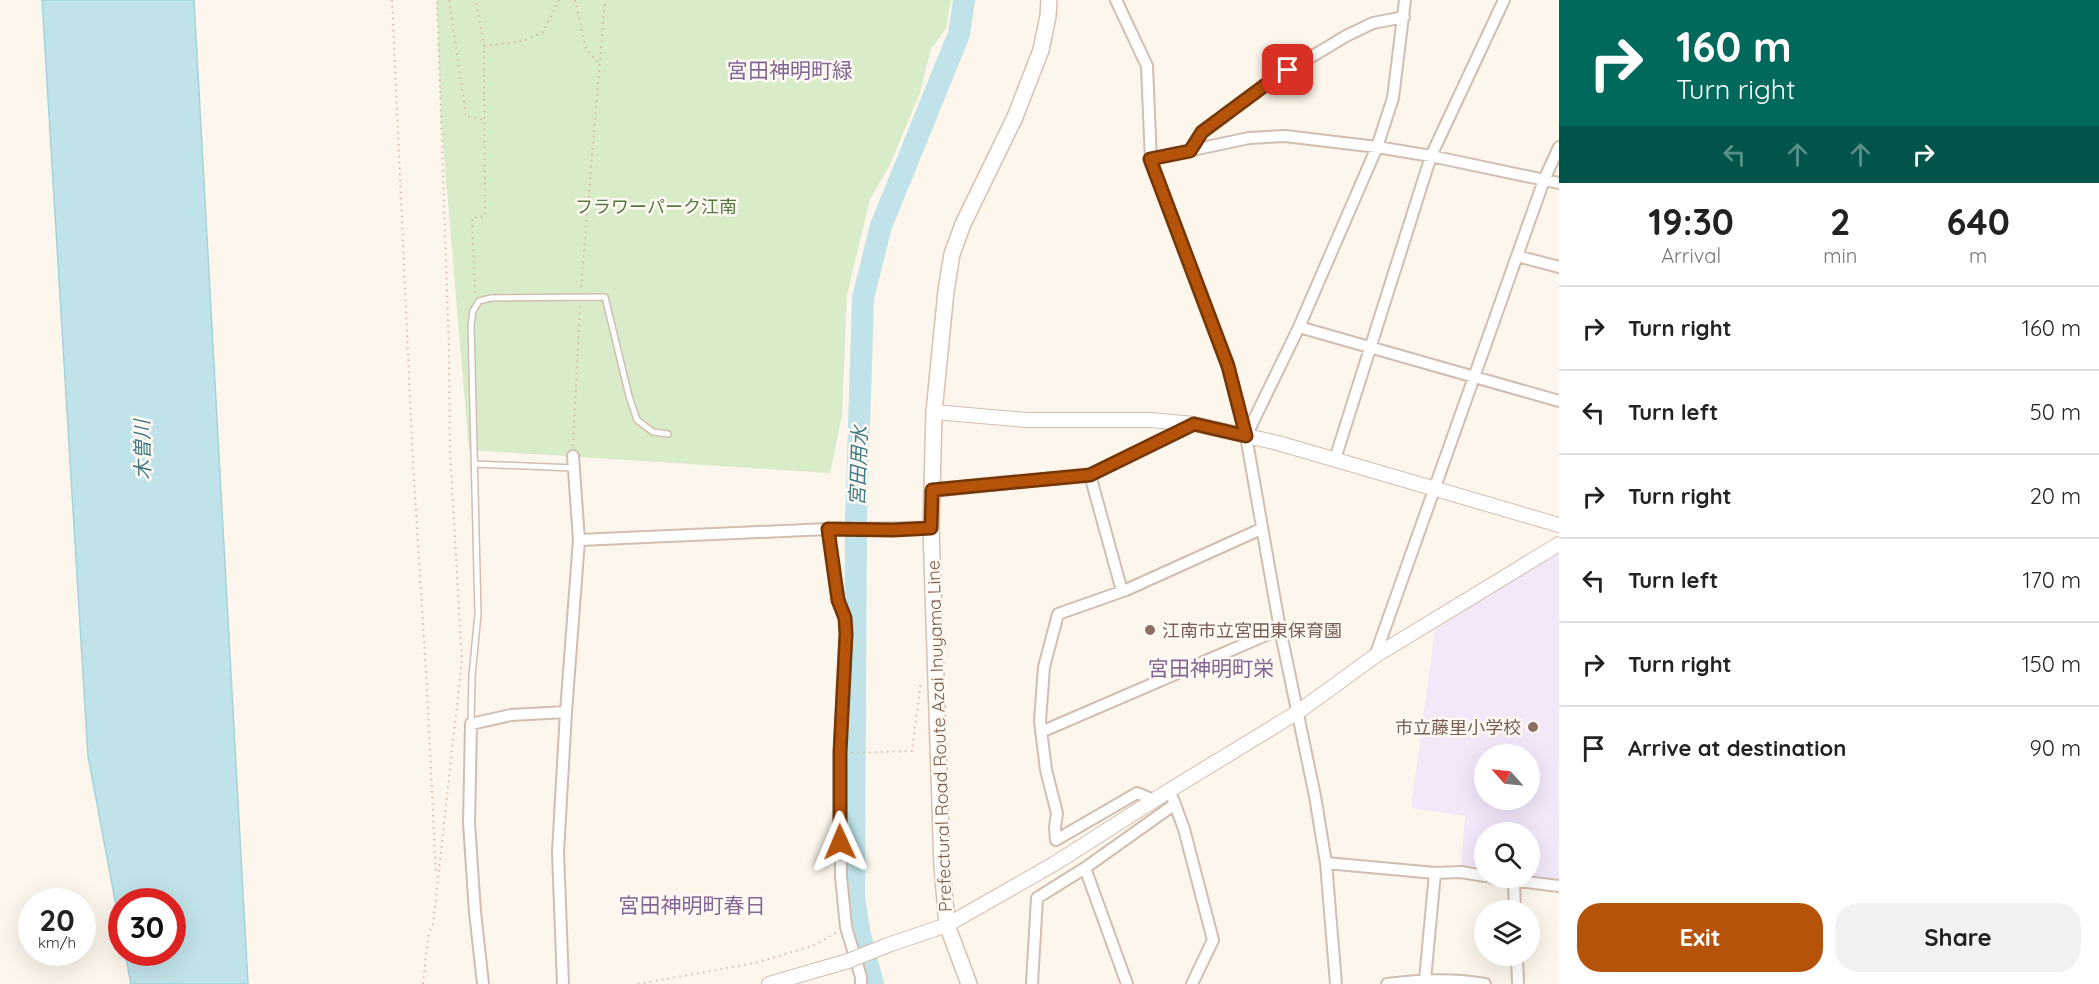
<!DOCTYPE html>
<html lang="en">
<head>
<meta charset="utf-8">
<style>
  :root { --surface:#fff; --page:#f2f2f2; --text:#222; --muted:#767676; --line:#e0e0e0; --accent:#b45309 }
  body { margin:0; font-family:Quicksand,"Noto Sans JP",sans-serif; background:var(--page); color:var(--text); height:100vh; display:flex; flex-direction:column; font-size:22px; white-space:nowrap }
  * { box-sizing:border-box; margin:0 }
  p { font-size:20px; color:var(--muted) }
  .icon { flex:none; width:33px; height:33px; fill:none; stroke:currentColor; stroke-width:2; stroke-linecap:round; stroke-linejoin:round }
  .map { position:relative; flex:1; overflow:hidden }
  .details { display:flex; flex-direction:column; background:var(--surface); width:540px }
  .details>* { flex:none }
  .banner { background:#00695c; color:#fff; overflow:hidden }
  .needle { width:39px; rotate:297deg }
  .buttons { position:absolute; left:1474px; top:744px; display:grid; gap:12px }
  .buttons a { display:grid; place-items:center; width:66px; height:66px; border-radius:50%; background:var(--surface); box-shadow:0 6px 24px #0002; font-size:30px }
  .speed { position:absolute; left:18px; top:888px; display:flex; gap:12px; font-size:30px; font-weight:700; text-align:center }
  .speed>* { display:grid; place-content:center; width:78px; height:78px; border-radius:50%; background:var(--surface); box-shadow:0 6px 24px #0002; line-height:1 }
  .speed small { font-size:15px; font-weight:400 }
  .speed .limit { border:9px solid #d22; background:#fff; color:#111 }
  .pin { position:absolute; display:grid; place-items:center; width:51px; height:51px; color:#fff; margin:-26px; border-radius:12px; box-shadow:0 3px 9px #0006 }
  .me { position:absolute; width:66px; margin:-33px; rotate:359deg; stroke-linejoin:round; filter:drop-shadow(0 0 4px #0008) }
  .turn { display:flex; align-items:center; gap:21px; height:126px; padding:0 18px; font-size:27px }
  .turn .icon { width:78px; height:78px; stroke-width:2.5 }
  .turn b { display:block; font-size:42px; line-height:51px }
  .lanes { display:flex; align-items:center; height:57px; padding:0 18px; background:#0003; justify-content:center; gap:30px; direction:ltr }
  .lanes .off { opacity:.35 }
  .eta { display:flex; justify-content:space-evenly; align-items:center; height:102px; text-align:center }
  .eta b { font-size:36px; font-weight:800; line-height:42px }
  .button { display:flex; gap:12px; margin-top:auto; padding:12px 18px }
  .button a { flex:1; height:69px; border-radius:24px; background:var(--accent); color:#fff; font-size:24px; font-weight:800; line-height:69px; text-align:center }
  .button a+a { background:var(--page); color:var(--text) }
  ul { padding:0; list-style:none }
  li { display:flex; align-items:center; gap:18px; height:84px; padding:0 18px; border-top:2px solid var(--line) }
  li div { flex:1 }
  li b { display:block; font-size:22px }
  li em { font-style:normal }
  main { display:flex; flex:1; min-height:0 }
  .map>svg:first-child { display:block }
  .education { fill:#f3e8fa; fill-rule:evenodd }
  .green { fill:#d8ecc9 }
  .water { fill:#bfe3e8; stroke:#a5d3da; stroke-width:1.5 }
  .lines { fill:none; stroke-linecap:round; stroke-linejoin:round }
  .river { stroke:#bfe3e8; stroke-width:22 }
  .service-casing { stroke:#d1beb0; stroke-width:8 }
  .minor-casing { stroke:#d1beb0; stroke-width:14 }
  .tertiary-casing { stroke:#d1beb0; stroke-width:16 }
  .secondary-casing { stroke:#d6c0b0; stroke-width:18 }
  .path { stroke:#d9b8a5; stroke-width:2; stroke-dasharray:1.5 4.5; stroke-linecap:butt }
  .service { stroke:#fff; stroke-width:5 }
  .minor { stroke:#fff; stroke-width:10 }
  .tertiary { stroke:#fff; stroke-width:14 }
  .secondary { stroke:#fff; stroke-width:15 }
  .tertiary-bridge-casing { stroke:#d1beb0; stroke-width:16; stroke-linecap:butt }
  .tertiary-bridge { stroke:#fff; stroke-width:14 }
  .route-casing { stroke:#753606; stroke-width:15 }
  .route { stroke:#b45309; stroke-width:10 }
  .education-dot { fill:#8d6e63; stroke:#fffaf3; stroke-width:2 }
  .labels { text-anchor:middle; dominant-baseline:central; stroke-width:5; stroke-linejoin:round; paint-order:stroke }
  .park-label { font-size:18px; fill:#537a41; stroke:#fffaf3 }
  .education-label { font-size:18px; fill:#785e54; stroke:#fffaf3; text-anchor:start }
  .street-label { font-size:18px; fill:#7a5c4d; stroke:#fffaf3 }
  .water-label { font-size:20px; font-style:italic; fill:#437c86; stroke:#fffaf3 }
  .quarter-label { font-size:21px; fill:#846695; stroke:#fffaf3 }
</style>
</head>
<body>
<main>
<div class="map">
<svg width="1559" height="984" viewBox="0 0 1559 984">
  <rect width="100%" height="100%" fill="#fdf6ec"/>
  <path class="education" d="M 1559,552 L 1559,880 L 1530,877 L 1530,832 L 1485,832 L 1485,871 L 1461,868 L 1465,816 L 1411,808 L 1435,629 ZM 1485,754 L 1530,754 L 1530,800 L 1485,800 Z"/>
  <path class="green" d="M 437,0 L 951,0 L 946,29 L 931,49 L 920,93 L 890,165 L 870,199 L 847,295 L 842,416 L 830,473 L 469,450 L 441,121 Z"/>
  <path class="water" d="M 42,0 L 194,0 L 248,984 L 131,984 L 125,953 L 172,952 L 172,902 L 122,902 L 121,932 L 88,756 Z"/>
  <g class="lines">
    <path class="river" d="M 873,984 L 860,935 L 854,898 L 856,522 L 863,298 L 881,226 L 959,34 L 964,0"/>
    <g class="service-casing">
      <path id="service" d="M 474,464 L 574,468
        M 471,724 L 472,676 L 478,614 L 471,325 L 473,311 L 479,301 L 491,298 L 605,297 L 629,396 L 637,420 L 653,432 L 668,434"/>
    </g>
    <g class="minor-casing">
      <path id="minor" d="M 1116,0 L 1147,66 L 1151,162 L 1228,366 L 1246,436 L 1280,629 L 1315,796 L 1326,863 L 1336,984
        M 1190,151 L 1202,132 L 1268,83 L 1346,36 L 1373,23 L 1404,17
        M 1150,159 L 1249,138 L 1285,136 L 1377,147 L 1431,156 L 1559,183
        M 1517,256 L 1559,267
        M 1299,327 L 1559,401
        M 1246,436 L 1299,327 L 1377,147 L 1393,98 L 1405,0
        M 1335,459 L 1431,156 L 1504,0
        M 1090,475 L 1122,591
        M 932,491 L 1090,475 L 1193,424
        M 828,529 L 838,600 L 845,618 L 846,634 L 840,752 L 841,876 L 846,927 L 861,977 L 861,984
        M 579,540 L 828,529 L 931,528
        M 1375,656 L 1544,180 L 1559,147
        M 1041,732 L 1280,629
        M 1173,799 L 1184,829 L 1213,940 L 1192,984
        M 1154,800 L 1137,793 L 1056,840 L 1055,827 L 1057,813 L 1046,770 L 1040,721 L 1044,667 L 1058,614 L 1126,590 L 1261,529
        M 1326,863 L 1435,873 L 1461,872 L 1485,876
        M 1085,868 L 1127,984
        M 1493,878 L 1559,886
        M 1514,881 L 1515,910
        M 1517,956 L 1518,984
        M 483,984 L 475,912 L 469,823 L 471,724 L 511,715 L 566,712
        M 563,984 L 558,852 L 566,712 L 579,540 L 573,456
        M 1032,984 L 1037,898 L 1085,868 L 1175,804
        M 1387,984 C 1421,980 1452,978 1485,984
        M 1427,984 L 1425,980 L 1435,873"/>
    </g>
    <g class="tertiary-casing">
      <path id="tertiary" d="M 934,412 L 1026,420 L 1151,420 L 1194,424 L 1278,443 L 1559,525
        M 888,945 L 947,925 L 1054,864 L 1170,790 L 1298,712 L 1375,656 L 1559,544
        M 769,984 L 848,961"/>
    </g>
    <g class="secondary-casing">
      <path id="secondary" d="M 969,984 L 947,925 L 942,866 L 931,528 L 934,412 L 946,291 L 952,254 L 963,224 L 1015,117 L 1041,50 L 1048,16 L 1049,0"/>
    </g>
    <path class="path" d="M 392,0 L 413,464 L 427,688 L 436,875
      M 449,0 L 466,116 L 484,120
      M 575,0 L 586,49 L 599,63
      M 484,46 L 524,41 L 543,32 L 559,0
      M 581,287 L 605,0
      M 475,293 L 472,218 L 485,216 L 484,46 L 476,0
      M 573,446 L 580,305
      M 851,753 L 912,751 L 921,681
      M 423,984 L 428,937 L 433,924 L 462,660 L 450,452 L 449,348 L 437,0
      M 638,984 L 755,963 L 815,945 L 837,932"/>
    <use href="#service" class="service"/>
    <use href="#minor" class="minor"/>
    <use href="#tertiary" class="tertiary"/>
    <use href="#secondary" class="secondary"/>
    <g class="tertiary-bridge-casing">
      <path id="tertiary-bridge" d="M 848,961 L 888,945"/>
    </g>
    <use href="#tertiary-bridge" class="tertiary-bridge"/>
  </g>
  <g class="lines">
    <g class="route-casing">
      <path id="route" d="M 840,842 L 840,752 L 846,634 L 845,618 L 838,600 L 828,529 L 893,530 L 931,528 L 932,490 L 1090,475 L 1194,424 L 1246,436 L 1228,366 L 1150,159 L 1190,151 L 1202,132 L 1268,83 L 1288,70"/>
    </g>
    <use href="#route" class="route"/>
  </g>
  <g class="education-dot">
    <circle cx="1150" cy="630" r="6"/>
    <circle cx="1533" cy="727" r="6"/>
  </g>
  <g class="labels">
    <g class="park-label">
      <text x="656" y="206">フラワーパーク江南</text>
    </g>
    <g class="education-label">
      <text x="1162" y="630">江南市立宮田東保育園</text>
      <text x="1521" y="727" text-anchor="end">市立藤里小学校</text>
    </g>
    <g class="street-label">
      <text transform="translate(939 736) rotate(-92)">Prefectural Road Route Azai Inuyama Line</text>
    </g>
    <g class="water-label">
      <text transform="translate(142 450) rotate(-91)">木曽川</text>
      <text transform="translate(858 466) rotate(-88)">宮田用水</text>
    </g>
    <g class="quarter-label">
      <text x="790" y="70">宮田神明町緑</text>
      <text x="1211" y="668">宮田神明町栄</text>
      <text x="692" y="905">宮田神明町春日</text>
    </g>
  </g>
</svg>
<div class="buttons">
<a><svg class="needle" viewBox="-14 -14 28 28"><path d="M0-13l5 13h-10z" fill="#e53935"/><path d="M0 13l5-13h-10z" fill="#767676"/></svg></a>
<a><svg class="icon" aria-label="search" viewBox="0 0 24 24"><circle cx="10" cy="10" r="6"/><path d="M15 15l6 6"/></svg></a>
<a><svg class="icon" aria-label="layers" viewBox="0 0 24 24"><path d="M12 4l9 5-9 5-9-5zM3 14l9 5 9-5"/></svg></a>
</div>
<div class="speed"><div>20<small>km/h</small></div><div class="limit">30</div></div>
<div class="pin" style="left:1288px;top:70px;background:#d93025"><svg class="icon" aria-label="arrive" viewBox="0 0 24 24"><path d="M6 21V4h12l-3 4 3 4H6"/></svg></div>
<svg class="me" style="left:840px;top:842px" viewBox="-20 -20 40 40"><path d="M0-17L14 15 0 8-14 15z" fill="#b45309" stroke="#fff" stroke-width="4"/></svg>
</div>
<section class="details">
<div class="banner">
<div class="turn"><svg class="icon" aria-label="right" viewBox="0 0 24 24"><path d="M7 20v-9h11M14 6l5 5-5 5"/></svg><div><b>160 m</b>Turn right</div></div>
<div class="lanes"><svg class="icon off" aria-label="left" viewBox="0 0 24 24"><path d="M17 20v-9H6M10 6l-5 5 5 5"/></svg><svg class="icon off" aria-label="ahead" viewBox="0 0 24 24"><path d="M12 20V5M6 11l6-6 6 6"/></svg><svg class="icon off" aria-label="ahead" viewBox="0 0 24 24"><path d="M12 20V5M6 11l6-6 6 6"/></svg><svg class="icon" aria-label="right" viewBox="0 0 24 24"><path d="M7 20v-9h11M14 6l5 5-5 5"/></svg></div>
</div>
<div class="eta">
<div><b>19:30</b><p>Arrival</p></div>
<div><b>2</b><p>min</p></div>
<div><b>640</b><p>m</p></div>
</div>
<ul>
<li><svg class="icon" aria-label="right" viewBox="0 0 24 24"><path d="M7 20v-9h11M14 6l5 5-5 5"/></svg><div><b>Turn right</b></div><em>160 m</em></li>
<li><svg class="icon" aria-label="left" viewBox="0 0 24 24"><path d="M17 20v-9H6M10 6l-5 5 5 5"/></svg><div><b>Turn left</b></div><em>50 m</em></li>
<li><svg class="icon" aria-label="right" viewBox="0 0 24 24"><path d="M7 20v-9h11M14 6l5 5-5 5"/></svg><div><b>Turn right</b></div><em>20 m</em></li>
<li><svg class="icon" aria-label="left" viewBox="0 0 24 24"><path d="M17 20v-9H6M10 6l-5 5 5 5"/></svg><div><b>Turn left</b></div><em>170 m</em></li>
<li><svg class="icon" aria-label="right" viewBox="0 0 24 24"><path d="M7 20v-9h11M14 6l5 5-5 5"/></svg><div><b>Turn right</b></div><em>150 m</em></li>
<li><svg class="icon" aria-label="arrive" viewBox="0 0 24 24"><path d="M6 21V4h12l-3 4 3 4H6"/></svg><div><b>Arrive at destination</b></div><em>90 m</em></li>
</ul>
<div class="button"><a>Exit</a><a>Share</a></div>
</section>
</main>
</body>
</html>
